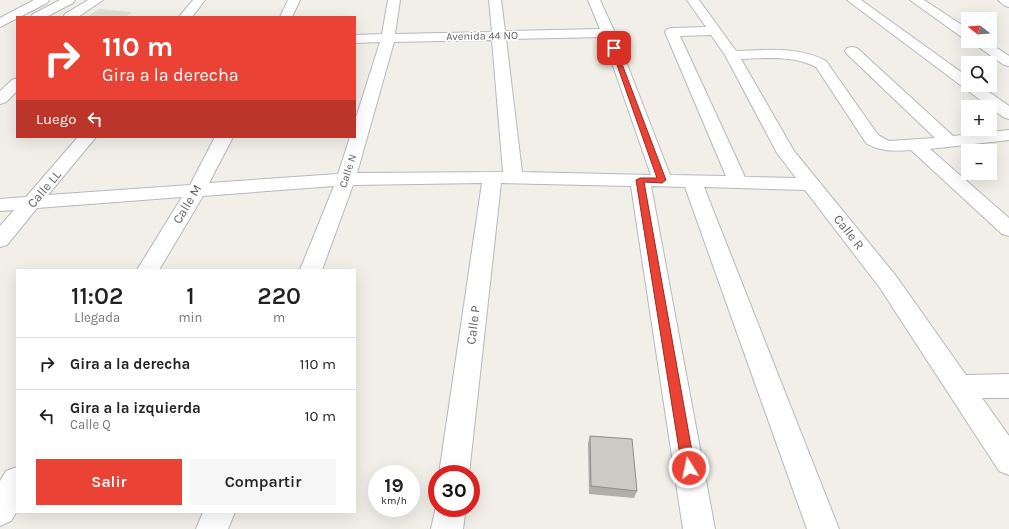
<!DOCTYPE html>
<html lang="es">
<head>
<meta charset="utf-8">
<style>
  :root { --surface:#fff; --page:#f6f6f6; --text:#222; --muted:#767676; --line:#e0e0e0; --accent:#ea4335 }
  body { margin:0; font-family:Karla,sans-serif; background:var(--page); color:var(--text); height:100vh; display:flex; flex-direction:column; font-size:15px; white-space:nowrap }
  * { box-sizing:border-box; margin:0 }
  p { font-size:13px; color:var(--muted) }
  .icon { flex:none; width:22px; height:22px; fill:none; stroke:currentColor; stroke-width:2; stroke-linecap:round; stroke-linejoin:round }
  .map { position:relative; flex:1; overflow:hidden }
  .sheet { position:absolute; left:16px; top:269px; width:340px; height:244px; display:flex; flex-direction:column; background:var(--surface); border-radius:0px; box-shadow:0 4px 16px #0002 }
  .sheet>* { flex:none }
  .guide { position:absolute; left:16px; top:16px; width:340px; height:122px; border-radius:0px; box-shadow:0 4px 16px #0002; background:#ea4335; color:#fff; overflow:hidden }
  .needle { width:26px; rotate:287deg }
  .fabs { position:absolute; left:961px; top:12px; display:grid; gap:8px }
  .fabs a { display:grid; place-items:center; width:36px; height:36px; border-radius:0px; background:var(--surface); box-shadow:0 4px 16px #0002; font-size:20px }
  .speed { position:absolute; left:368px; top:465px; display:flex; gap:8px; font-size:20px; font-weight:700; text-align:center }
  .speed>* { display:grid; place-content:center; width:52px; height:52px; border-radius:50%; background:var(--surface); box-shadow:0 4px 16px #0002; line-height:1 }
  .speed small { font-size:10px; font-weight:400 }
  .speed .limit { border:6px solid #d22; background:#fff; color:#111 }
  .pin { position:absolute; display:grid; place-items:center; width:34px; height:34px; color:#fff; margin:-17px; border-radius:8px; box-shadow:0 2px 6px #0006 }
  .me { position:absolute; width:44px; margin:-22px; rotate:350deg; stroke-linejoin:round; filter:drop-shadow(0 0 3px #0008) }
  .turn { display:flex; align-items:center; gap:14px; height:84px; padding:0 20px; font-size:18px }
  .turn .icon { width:52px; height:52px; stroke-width:2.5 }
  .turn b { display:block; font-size:28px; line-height:34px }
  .then { display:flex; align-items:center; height:38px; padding:0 20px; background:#0003; gap:8px; font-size:15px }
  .eta { display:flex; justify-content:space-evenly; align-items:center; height:68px; text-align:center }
  .eta b { font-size:24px; font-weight:600; line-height:28px }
  .primary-button { display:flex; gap:8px; margin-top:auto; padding:8px 20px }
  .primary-button a { flex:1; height:46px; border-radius:0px; background:var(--accent); color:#fff; font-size:16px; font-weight:600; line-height:46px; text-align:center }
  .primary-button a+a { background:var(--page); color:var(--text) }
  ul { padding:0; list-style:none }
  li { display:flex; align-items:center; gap:12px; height:52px; padding:0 20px; border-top:1px solid var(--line) }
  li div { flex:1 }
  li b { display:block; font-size:15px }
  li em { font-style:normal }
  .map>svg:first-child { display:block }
  .education { fill:#e1ded6 }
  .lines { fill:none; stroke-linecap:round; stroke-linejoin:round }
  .minor-casing { stroke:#b5b8bc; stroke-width:2 }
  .tertiary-casing { stroke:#b5b8bc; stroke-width:2 }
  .secondary-casing { stroke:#b6babf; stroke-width:2 }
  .minor { fill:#fff; fill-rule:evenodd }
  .tertiary { fill:#fff; fill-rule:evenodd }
  .secondary { fill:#fff; fill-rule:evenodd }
  .wall { fill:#afaea9 }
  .building { fill:#cccac5; stroke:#8f8d8a }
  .route { fill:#ea4335; stroke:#982c22 }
  .labels { text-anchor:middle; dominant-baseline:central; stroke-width:3.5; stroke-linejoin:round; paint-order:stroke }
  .far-street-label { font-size:11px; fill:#5f6368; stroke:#fff }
  .street-label { font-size:13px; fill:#5f6368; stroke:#fff }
</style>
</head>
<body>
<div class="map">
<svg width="1009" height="529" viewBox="0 0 1009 529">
  <rect width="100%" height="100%" fill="#f1efe8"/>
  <path class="education" d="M 99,9 L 132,12 L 126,17 L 87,17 Z"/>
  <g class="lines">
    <g class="minor-casing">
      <path id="minor" d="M 88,0 L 103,0 L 78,17 L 63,17 L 65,14 Z
        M 193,0 L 205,0 L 192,17 L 179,17 Z
        M 288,0 L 300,0 L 292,17 L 280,17 Z
        M 388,0 L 400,0 L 395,34 L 492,32 L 489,0 L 501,0 L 505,31 L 600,29 L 588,0 L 600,0 L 615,33 L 670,175 L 726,176 L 665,32 L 667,29 L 672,28 L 706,27 L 687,0 L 699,0 L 736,51 C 767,50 798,46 826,61 L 878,135 L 889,141 L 935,138 L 847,54 L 845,51 L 847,48 L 852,47 L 857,48 L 953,136 L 1009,130 L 1009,140 L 930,149 L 1009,218 L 1009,236 L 1002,234 L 911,150 C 894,151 880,152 866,143 L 816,67 C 793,55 767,58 741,59 L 794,151 L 896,276 L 966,375 L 1009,374 L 1009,398 L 982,398 L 1009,436 L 1009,475 L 999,471 L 880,288 L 805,190 L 704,187 L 839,529 L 807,529 L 685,187 L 651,186 L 715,529 L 683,529 L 631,186 L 501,183 L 469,474 L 439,474 L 482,183 L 353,185 L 322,270 L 300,270 L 334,186 L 203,196 L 159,270 L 137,270 L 182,197 L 37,208 L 7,245 L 0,247 L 0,226 L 14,210 L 0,211 L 0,199 L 26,197 L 78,137 L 96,137 L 48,195 L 190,185 L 215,137 L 233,137 L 209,183 L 338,174 L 350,137 L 355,137 L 355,121 L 380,42 L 355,43 L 355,35 L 382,34 ZM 711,35 L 725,55 L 777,153 L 796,178 L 745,177 L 680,36 ZM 603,37 L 651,175 L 522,172 L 506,39 ZM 492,40 L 503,172 L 357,173 L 394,42 Z
        M 847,0 L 861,0 L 968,77 L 968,85 L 979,85 L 1009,106 L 1009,119 L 1003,117 Z
        M 910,0 L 924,0 L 968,29 L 968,39 L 963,38 Z
        M 970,41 L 986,41 L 1009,56 L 1009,66 L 1004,65 Z
        M 17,78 L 17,91 L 6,102 L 0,104 L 0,91 L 12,80 Z
        M 17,467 L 17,511 L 11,521 L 0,526 L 0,481 L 6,471 Z
        M 437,502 L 437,508 L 466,508 L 463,529 L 431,529 Z
        M 203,512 L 235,512 L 228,529 L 196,529 Z"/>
    </g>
    <g class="tertiary-casing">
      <path id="tertiary" d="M 998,0 L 1009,0 L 1009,7 L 1005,6 Z"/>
    </g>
    <g class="secondary-casing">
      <path id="secondary" d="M 34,0 L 49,0 L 47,3 L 0,27 L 0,18 Z
        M 60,0 L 75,0 L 73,3 L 46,17 L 31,17 L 33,14 Z"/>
    </g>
    <use href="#minor" class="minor"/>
    <use href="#tertiary" class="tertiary"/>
    <use href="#secondary" class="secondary"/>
  </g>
  <path class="wall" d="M 590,436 L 637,491 L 634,498 L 589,494 L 588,443 Z"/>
  <path class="building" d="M 590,436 L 632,439 L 637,491 L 591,486 Z"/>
  <path class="route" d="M 614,46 L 616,48 L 666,180 L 662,183 L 644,182 L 695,468 L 693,473 L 689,474 L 684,473 L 682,468 L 636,180 L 640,178 L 657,178 L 611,48 Z"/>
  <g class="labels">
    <g class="far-street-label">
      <text transform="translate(482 36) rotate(-1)">Avenida 44 NO</text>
      <text transform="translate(348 171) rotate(-72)">Calle N</text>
    </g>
    <g class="street-label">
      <text transform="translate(44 189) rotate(-50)">Calle LL</text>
      <text transform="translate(187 204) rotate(-59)">Calle M</text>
      <text transform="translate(849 232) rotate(52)">Calle R</text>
      <text transform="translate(473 325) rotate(-83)">Calle P</text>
    </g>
  </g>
</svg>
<div class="fabs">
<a><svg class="needle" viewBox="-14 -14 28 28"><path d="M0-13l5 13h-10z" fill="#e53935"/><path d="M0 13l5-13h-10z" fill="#767676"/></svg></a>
<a><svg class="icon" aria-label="search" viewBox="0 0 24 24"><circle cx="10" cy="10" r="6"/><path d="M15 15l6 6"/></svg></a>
<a>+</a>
<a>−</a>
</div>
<div class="speed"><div>19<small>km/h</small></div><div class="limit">30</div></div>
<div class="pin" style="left:614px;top:48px;background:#d93025"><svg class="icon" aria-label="arrive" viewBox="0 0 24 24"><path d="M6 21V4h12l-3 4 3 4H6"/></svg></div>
<svg class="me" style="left:689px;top:468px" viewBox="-20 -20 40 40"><circle r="17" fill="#ea4335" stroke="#fff" stroke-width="3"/><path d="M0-11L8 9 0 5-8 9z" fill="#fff"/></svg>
<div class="guide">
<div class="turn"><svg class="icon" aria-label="right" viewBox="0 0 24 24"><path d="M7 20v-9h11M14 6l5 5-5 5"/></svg><div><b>110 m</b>Gira a la derecha</div></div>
<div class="then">Luego<svg class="icon" aria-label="left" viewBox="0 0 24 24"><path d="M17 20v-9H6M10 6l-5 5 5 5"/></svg></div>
</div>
<section class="sheet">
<div class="eta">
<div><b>11:02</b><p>Llegada</p></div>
<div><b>1</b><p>min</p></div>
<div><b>220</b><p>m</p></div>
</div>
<ul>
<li><svg class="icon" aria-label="right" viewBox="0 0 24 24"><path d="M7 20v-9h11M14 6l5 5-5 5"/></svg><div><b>Gira a la derecha</b></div><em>110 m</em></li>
<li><svg class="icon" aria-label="left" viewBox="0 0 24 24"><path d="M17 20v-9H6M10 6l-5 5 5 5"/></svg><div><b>Gira a la izquierda</b><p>Calle Q</p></div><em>10 m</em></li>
</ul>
<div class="primary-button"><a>Salir</a><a>Compartir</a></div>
</section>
</div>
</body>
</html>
